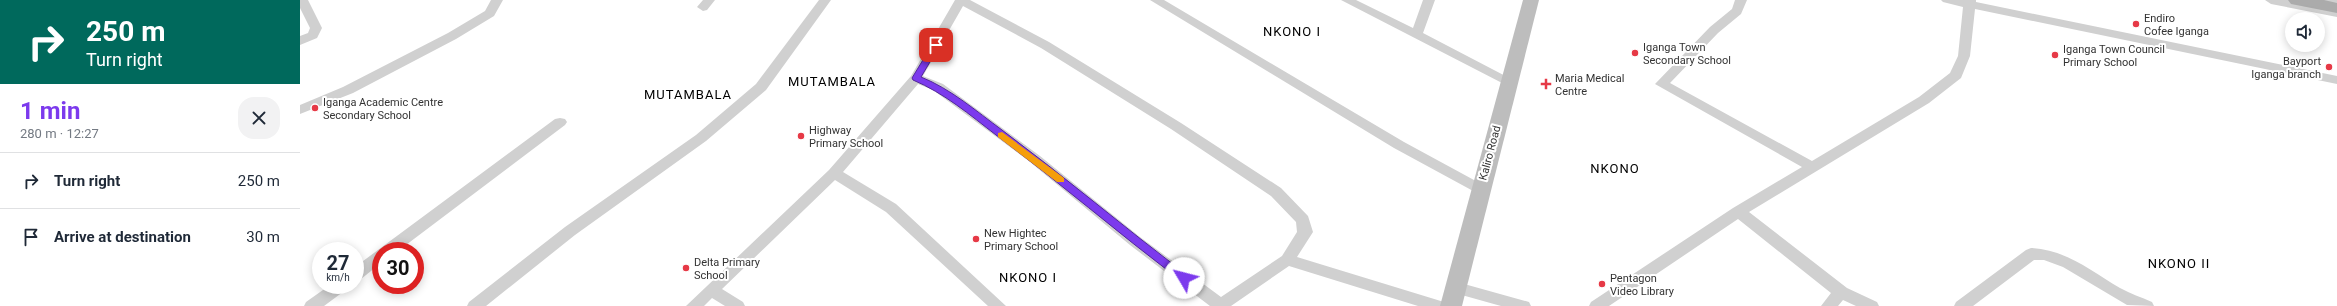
<!DOCTYPE html>
<html lang="en">
<head>
<meta charset="utf-8">
<style>
  :root { --surface:#fff; --page:#f2f2f3; --text:#1f2937; --muted:#747a83; --line:#e0e1e3; --accent:#7c3aed }
  body { margin:0; font-family:Roboto,sans-serif; background:var(--page); color:var(--text); height:100vh; display:flex; flex-direction:column; font-size:15px; white-space:nowrap }
  * { box-sizing:border-box; margin:0 }
  p { font-size:13px; color:var(--muted) }
  .icon { flex:none; width:22px; height:22px; fill:none; stroke:currentColor; stroke-width:2; stroke-linecap:round; stroke-linejoin:round }
  .map { position:relative; flex:1; overflow:hidden }
  .panel { display:flex; flex-direction:column; background:var(--surface); width:300px }
  .panel>* { flex:none }
  .banner { background:#00695c; color:#fff; overflow:hidden }
  .controls { position:absolute; left:1985px; top:12px; display:grid; gap:8px }
  .controls a { display:grid; place-items:center; width:40px; height:40px; border-radius:50%; background:var(--surface); box-shadow:0 2px 10px #0003; font-size:20px }
  .speed { position:absolute; left:12px; top:242px; display:flex; gap:8px; font-size:20px; font-weight:700; text-align:center }
  .speed>* { display:grid; place-content:center; width:52px; height:52px; border-radius:50%; background:var(--surface); box-shadow:0 2px 10px #0003; line-height:1 }
  .speed small { font-size:10px; font-weight:400 }
  .speed .limit { border:6px solid #d22; background:#fff; color:#111 }
  .pin { position:absolute; display:grid; place-items:center; width:34px; height:34px; color:#fff; margin:-17px; border-radius:8px; box-shadow:0 2px 6px #0006 }
  .me { position:absolute; width:44px; margin:-22px; rotate:307deg; stroke-linejoin:round; filter:drop-shadow(0 0 3px #0008) }
  .turn { display:flex; align-items:center; gap:14px; height:84px; padding:0 20px; font-size:18px }
  .turn .icon { width:52px; height:52px; stroke-width:2.5 }
  .turn b { display:block; font-size:28px; line-height:34px }
  .round { display:grid; place-items:center; flex:none; width:42px; height:42px; border-radius:16px; background:var(--page) }
  .summary { display:flex; align-items:center; justify-content:space-between; height:68px; padding:0 20px }
  h1 { font-size:24px; font-weight:700; line-height:30px; color:var(--accent) }
  ul { padding:0; list-style:none }
  li { display:flex; align-items:center; gap:12px; height:56px; padding:0 20px; border-top:1px solid var(--line) }
  li div { flex:1 }
  li b { display:block; font-size:15px }
  li em { font-style:normal }
  main { display:flex; flex:1; min-height:0 }
  .map>svg:first-child { display:block }
  .lines { fill:none; stroke-linecap:round; stroke-linejoin:round }
  .minor { fill:#d0d0d0; fill-rule:evenodd }
  .secondary { fill:#bdbdbd; fill-rule:evenodd }
  .primary { fill:#ababab; fill-rule:evenodd }
  .route { fill:#7c3aed; stroke:#51269a }
  .slow { fill:#f59e0b }
  .poi-dot { fill:#e63946; stroke:#fff; stroke-width:1.5 }
  .labels { text-anchor:middle; dominant-baseline:central; stroke-width:4; stroke-linejoin:round; paint-order:stroke }
  .poi-label { font-size:11px; fill:#333; stroke:#fff; text-anchor:start }
  .street-label { font-size:11px; fill:#333; stroke:#fff }
  .quarter-label { font-size:13px; letter-spacing:1px; fill:#000; stroke:#fff }
</style>
</head>
<body>
<main>
<section class="panel">
<div class="banner">
<div class="turn"><svg class="icon" aria-label="right" viewBox="0 0 24 24"><path d="M7 20v-9h11M14 6l5 5-5 5"/></svg><div><b>250 m</b>Turn right</div></div>
</div>
<div class="summary"><div><h1>1 min</h1><p>280 m · 12:27</p></div><a class="round"><svg class="icon" aria-label="close" viewBox="0 0 24 24"><path d="M6 6l12 12M18 6L6 18"/></svg></a></div>
<ul>
<li><svg class="icon" aria-label="right" viewBox="0 0 24 24"><path d="M7 20v-9h11M14 6l5 5-5 5"/></svg><div><b>Turn right</b></div><em>250 m</em></li>
<li><svg class="icon" aria-label="arrive" viewBox="0 0 24 24"><path d="M6 21V4h12l-3 4 3 4H6"/></svg><div><b>Arrive at destination</b></div><em>30 m</em></li>
</ul>
</section>
<div class="map">
<svg width="2037" height="306" viewBox="0 0 2037 306">
  <rect width="100%" height="100%" fill="#fff"/>
  <g class="lines">
    <path class="minor" d="M 0,0 L 8,0 L 22,28 L 17,38 L 0,45 L 0,36 L 8,33 L 10,28 L 0,8 Z
      M 191,0 L 203,0 L 194,16 L 156,39 L 53,93 L 0,114 L 0,105 L 43,87 L 148,33 L 185,11 Z
      M 403,0 L 415,0 L 407,10 L 403,11 L 397,7 Z
      M 519,0 L 531,0 L 466,90 L 406,141 L 275,235 L 186,306 L 167,306 L 169,302 L 265,227 L 396,135 L 456,84 Z
      M 655,0 L 670,0 L 749,42 L 881,123 L 981,188 L 1008,216 L 1013,232 L 997,257 L 1144,302 L 1146,306 L 1118,306 L 989,266 L 931,306 L 910,306 L 830,245 L 730,162 L 633,90 L 618,84 L 543,172 L 596,204 L 706,306 L 688,306 L 586,212 L 535,180 L 422,289 L 443,302 L 445,306 L 425,306 L 412,298 L 404,306 L 386,306 L 529,170 L 611,76 ZM 663,6 L 741,48 L 871,129 L 971,196 L 996,222 L 997,232 L 982,256 L 921,297 L 840,237 L 740,156 L 643,84 L 623,76 Z
      M 850,0 L 864,0 L 1104,142 L 1185,186 L 1187,189 L 1185,192 L 1175,192 L 1094,148 Z
      M 1041,0 L 1056,0 L 1113,28 L 1123,0 L 1135,0 L 1123,33 L 1215,81 L 1209,85 L 1204,84 Z
      M 1435,0 L 1447,0 L 1441,14 L 1418,33 L 1370,83 L 1512,161 L 1619,97 L 1650,73 L 1658,56 L 1663,7 L 1643,2 L 1641,0 L 1676,0 L 1676,2 L 2037,76 L 2037,84 L 1675,9 L 1670,56 L 1661,78 L 1629,103 L 1449,212 L 1547,288 L 1577,302 L 1579,306 L 1556,306 L 1543,300 L 1538,306 L 1521,306 L 1531,293 L 1438,219 L 1309,306 L 1289,306 L 1291,302 L 1433,208 L 1502,167 L 1355,84 L 1410,27 L 1432,9 Z
      M 1965,0 L 1989,0 L 2037,9 L 2037,17 L 1971,4 Z
      M 2022,0 L 2037,0 L 2037,6 L 2024,2 Z
      M 260,118 L 265,119 L 267,122 L 265,125 L 98,251 L 81,251 L 81,263 L 61,279 L 55,281 L 55,267 L 255,119 Z
      M 1731,248 C 1767,250 1791,271 1820,288 C 1831,294 1841,297 1852,302 L 1854,306 L 1827,305 L 1763,267 L 1744,260 L 1734,260 L 1673,306 L 1654,306 L 1656,302 L 1726,250 Z
      M 1157,282 L 1229,302 L 1231,306 L 1201,306 L 1151,292 L 1149,288 L 1151,284 Z
      M 30,285 L 49,285 L 47,289 L 24,306 L 4,306 L 6,302 Z"/>
    <path class="secondary" d="M 1223,0 L 1239,0 L 1162,306 L 1140,306 Z"/>
    <path class="primary" d="M 1988,0 L 2024,0 L 2037,3 L 2037,13 L 1991,4 Z"/>
  </g>
  <path class="route" d="M 636,43 L 640,45 L 621,77 C 651,89 676,111 702,130 C 765,177 825,228 887,275 L 887,280 L 880,280 C 818,233 759,182 696,135 C 670,115 644,93 613,80 L 612,78 L 632,45 Z"/>
  <path class="slow" d="M 702,132 L 764,178 L 764,182 L 757,182 L 698,137 L 698,133 Z"/>
  <g class="poi-dot">
    <circle cx="1836" cy="24" r="4"/>
    <circle cx="1335" cy="53" r="4"/>
    <circle cx="1755" cy="55" r="4"/>
    <circle cx="2029" cy="67" r="4"/>
    <path d="M1244 78h4v4h4v4h-4v4h-4v-4h-4v-4h4z"/>
    <circle cx="15" cy="108" r="4"/>
    <circle cx="501" cy="136" r="4"/>
    <circle cx="676" cy="239" r="4"/>
    <circle cx="386" cy="268" r="4"/>
    <circle cx="1302" cy="284" r="4"/>
  </g>
  <g class="labels">
    <g class="poi-label">
      <text x="1844" y="18">Endiro<tspan x="1844" dy="13">Cofee Iganga</tspan></text>
      <text x="1343" y="47">Iganga Town<tspan x="1343" dy="13">Secondary School</tspan></text>
      <text x="1763" y="49">Iganga Town Council<tspan x="1763" dy="13">Primary School</tspan></text>
      <text x="2021" y="61" text-anchor="end">Bayport<tspan x="2021" dy="13">Iganga branch</tspan></text>
      <text x="1255" y="78">Maria Medical<tspan x="1255" dy="13">Centre</tspan></text>
      <text x="23" y="102">Iganga Academic Centre<tspan x="23" dy="13">Secondary School</tspan></text>
      <text x="509" y="130">Highway<tspan x="509" dy="13">Primary School</tspan></text>
      <text x="684" y="233">New Hightec<tspan x="684" dy="13">Primary School</tspan></text>
      <text x="394" y="262">Delta Primary<tspan x="394" dy="13">School</tspan></text>
      <text x="1310" y="278">Pentagon<tspan x="1310" dy="13">Video Library</tspan></text>
    </g>
    <g class="street-label">
      <text transform="translate(1190 153) rotate(-75)">Kaliro Road</text>
    </g>
    <g class="quarter-label">
      <text x="992" y="31">NKONO I</text>
      <text x="532" y="81">MUTAMBALA</text>
      <text x="388" y="94">MUTAMBALA</text>
      <text x="1315" y="168">NKONO</text>
      <text x="1879" y="263">NKONO II</text>
      <text x="728" y="277">NKONO I</text>
    </g>
  </g>
</svg>
<div class="controls">
<a><svg class="icon" aria-label="sound" viewBox="0 0 24 24"><path d="M4 9h4l5-4v14l-5-4H4zM17 9q2 3 0 6"/></svg></a>
</div>
<div class="speed"><div>27<small>km/h</small></div><div class="limit">30</div></div>
<div class="pin" style="left:636px;top:45px;background:#d93025"><svg class="icon" aria-label="arrive" viewBox="0 0 24 24"><path d="M6 21V4h12l-3 4 3 4H6"/></svg></div>
<svg class="me" style="left:884px;top:278px" viewBox="-20 -20 40 40"><circle r="19" fill="#fff"/><path d="M0-13L10 11 0 6-10 11z" fill="#7c3aed"/></svg>
</div>
</main>
</body>
</html>
